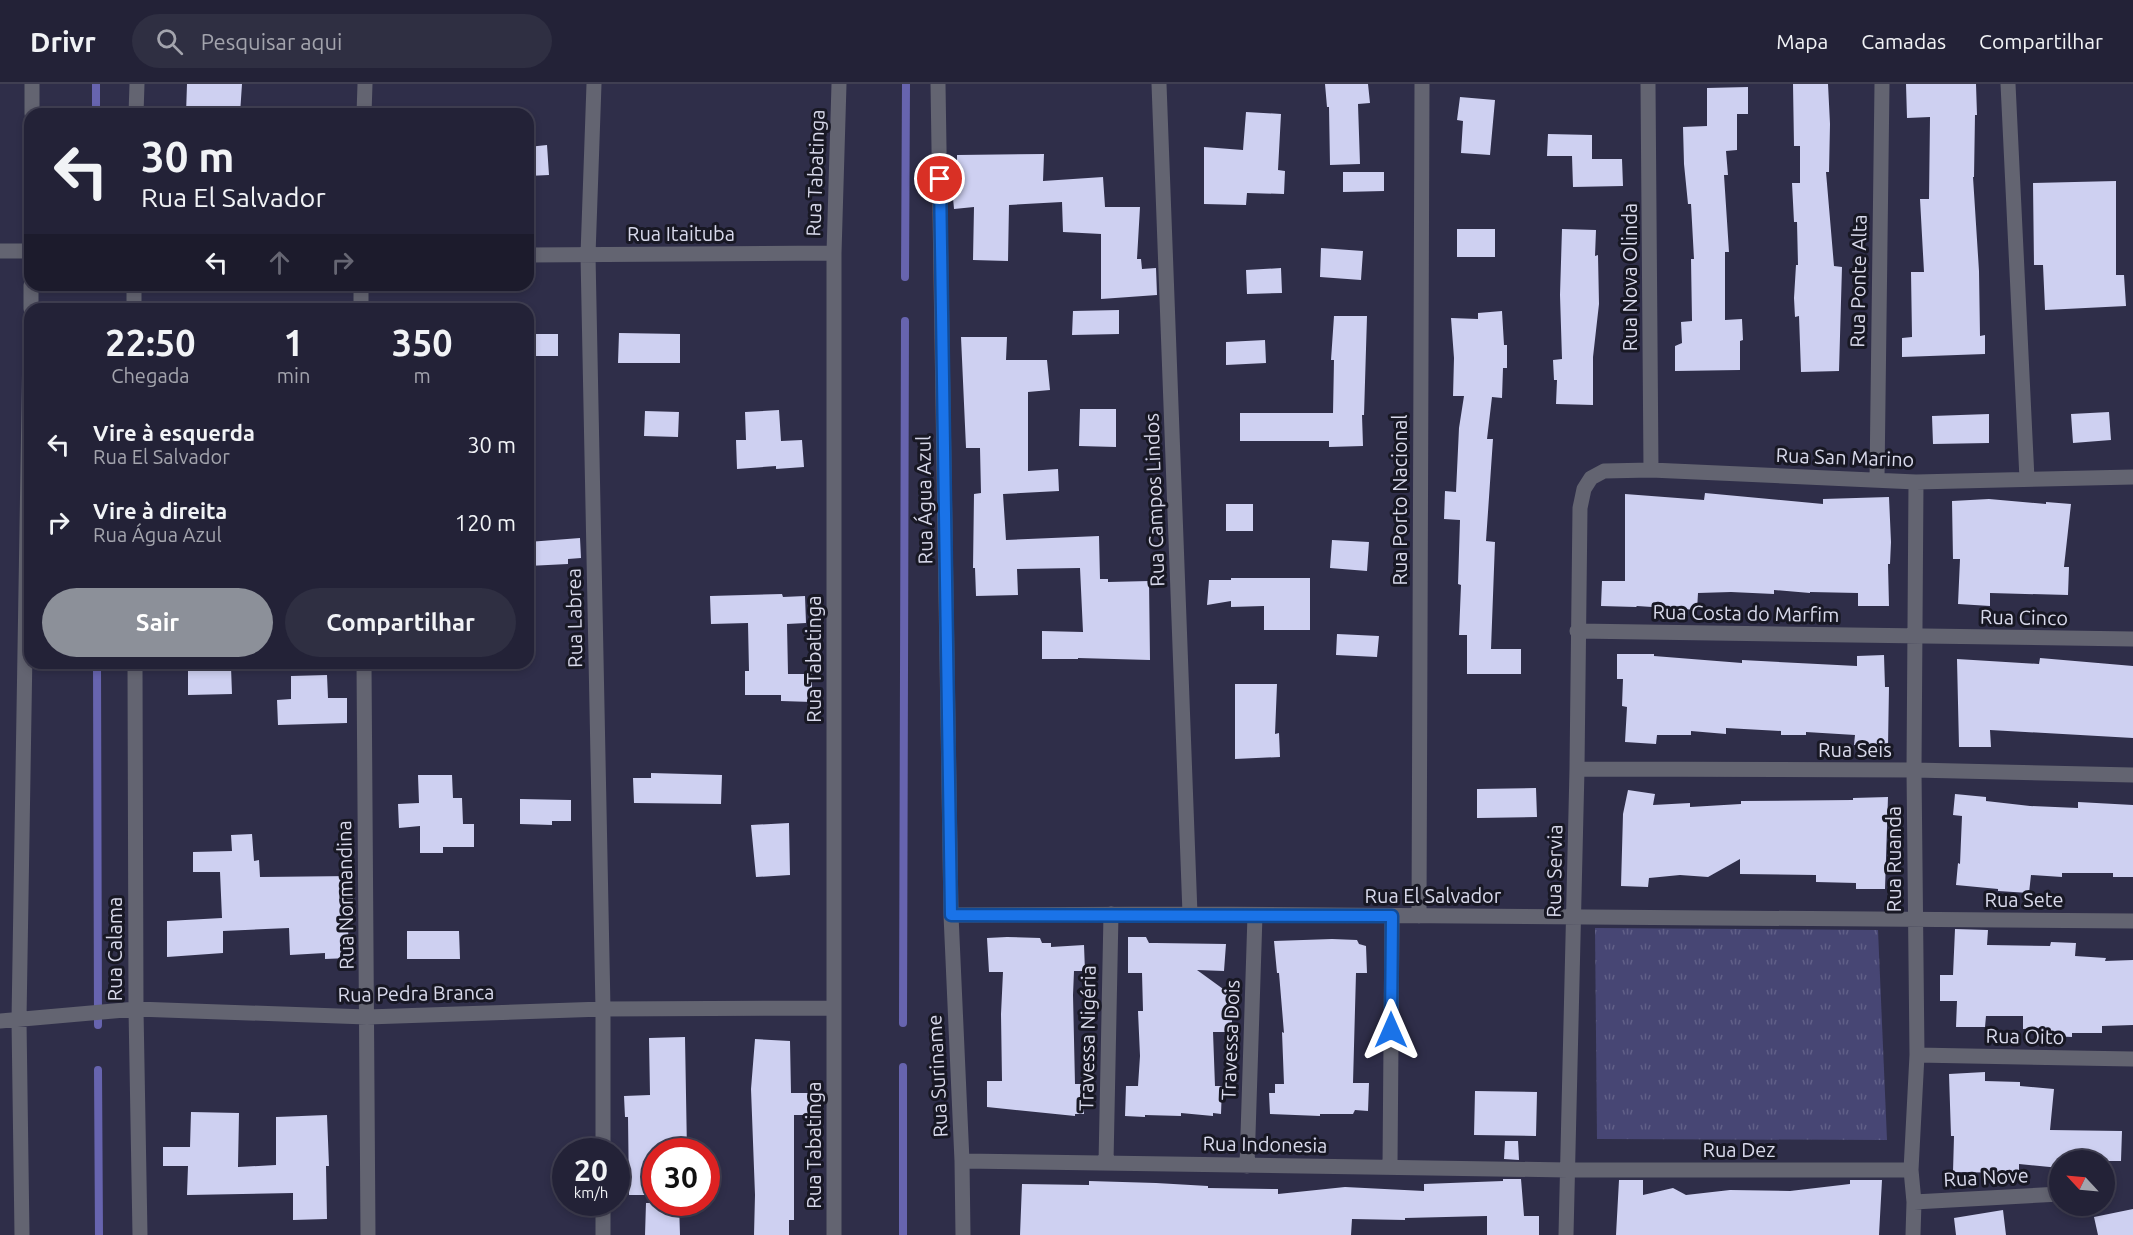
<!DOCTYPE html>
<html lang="pt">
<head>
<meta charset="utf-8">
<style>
  :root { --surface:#232237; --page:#2f2f42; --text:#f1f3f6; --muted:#a3a4ad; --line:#403f52; --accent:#8c9099 }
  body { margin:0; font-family:Ubuntu,sans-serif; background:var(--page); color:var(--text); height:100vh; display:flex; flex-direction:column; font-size:22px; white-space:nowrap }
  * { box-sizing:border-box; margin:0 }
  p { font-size:20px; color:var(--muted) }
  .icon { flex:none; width:33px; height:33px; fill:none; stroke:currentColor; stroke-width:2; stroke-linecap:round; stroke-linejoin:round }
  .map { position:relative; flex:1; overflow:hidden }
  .panel { position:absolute; left:24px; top:219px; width:510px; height:366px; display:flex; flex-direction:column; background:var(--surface); border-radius:18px; box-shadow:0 3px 9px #0003,0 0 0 2px var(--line) }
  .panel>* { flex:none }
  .banner { position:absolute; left:24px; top:24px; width:510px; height:183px; border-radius:18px; box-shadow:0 3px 9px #0003,0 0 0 2px var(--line); background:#232237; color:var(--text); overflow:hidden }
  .needle { width:39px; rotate:296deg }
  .fabs { position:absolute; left:2049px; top:1066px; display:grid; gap:12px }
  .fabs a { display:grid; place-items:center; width:66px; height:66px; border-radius:50%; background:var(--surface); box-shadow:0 3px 9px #0003,0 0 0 2px var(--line); font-size:30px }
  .speed { position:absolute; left:552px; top:1054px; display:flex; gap:12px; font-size:30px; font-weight:700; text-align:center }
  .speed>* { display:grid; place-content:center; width:78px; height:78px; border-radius:50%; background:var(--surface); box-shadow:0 3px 9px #0003,0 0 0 2px var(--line); line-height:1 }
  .speed small { font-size:15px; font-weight:400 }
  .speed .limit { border:9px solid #d22; background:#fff; color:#111 }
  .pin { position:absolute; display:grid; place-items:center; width:51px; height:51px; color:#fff; margin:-26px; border:3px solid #fff; border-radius:50%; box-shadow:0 2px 6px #0007 }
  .me { position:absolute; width:66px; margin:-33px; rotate:0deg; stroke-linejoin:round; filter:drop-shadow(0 0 4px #0008) }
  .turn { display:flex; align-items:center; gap:21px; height:126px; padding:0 18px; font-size:27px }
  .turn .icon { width:78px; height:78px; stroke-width:2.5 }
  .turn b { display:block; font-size:42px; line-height:51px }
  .lanes { display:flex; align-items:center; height:57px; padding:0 18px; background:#0003; justify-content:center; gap:30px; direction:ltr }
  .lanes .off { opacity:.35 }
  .eta { display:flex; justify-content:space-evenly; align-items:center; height:102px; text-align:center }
  .eta b { font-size:36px; font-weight:700; line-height:42px }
  .cta { display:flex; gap:12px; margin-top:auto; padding:12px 18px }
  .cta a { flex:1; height:69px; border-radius:36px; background:var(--accent); color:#fff; font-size:24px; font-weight:700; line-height:69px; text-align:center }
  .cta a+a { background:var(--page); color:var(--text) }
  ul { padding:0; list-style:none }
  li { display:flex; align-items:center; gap:18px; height:78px; padding:0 18px }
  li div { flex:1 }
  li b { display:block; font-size:22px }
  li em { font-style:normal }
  header { display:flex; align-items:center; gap:36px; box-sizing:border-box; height:84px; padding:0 30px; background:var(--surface); border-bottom:2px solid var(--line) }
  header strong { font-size:28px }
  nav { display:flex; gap:33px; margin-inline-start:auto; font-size:21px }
  .search { width:420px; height:54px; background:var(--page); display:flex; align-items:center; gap:15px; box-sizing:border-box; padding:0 21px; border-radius:33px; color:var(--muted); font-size:22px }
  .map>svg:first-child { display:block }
  .park { fill:url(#park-tufts) }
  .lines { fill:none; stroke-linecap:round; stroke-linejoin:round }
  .stream { stroke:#6764af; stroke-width:8 }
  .building { fill:#ced0f1 }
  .minor { stroke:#636471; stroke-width:15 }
  .route-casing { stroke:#114b97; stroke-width:15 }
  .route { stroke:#1a73e8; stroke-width:10 }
  .labels { text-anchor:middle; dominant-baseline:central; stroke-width:6; stroke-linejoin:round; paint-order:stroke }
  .street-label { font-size:20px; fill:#d8d9eb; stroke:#181824 }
</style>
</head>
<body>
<header>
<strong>Drivr</strong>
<div class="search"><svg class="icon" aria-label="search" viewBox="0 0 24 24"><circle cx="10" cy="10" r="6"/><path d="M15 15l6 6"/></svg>Pesquisar aqui</div>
<nav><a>Mapa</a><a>Camadas</a><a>Compartilhar</a></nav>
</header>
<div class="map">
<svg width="2133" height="1151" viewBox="0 0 2133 1151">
  <defs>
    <pattern id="park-tufts" width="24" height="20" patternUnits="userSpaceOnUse" patternTransform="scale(1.5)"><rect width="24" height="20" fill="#474674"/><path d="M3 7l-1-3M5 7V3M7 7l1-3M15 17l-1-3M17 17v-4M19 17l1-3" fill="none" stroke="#616088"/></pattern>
  </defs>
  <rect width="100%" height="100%" fill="#2f2e49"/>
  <path class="park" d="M 1595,844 L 1878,846 L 1887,1056 L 1597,1055 Z"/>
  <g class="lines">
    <path class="stream" d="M 96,0 L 96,30
      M 905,193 L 906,0
      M 97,579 L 98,941
      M 903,939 L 905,237
      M 98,986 L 99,1151
      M 903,1151 L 903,983"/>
  </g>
  <path class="building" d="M 187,0 L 242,0 L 240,30 L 186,30 Z
    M 1325,0 L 1368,0 L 1370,19 L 1358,20 L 1360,80 L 1330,81 L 1329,23 L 1327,23 Z
    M 1793,0 L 1828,0 L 1830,40 L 1829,88 L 1826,88 L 1834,182 L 1842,183 L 1839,287 L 1801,288 L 1799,232 L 1795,233 L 1794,214 L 1796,181 L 1798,181 L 1797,138 L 1794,138 L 1792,99 L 1800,99 L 1800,62 L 1794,62 Z
    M 1906,0 L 1976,0 L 1977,31 L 1975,31 L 1974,93 L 1973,93 L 1979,187 L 1980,252 L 1985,251 L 1985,270 L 1902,273 L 1902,254 L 1912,253 L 1911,188 L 1924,188 L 1920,115 L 1929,115 L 1930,33 L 1907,34 Z
    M 1748,3 L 1748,30 L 1737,30 L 1737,66 L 1726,67 L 1728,91 L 1724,91 L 1729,168 L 1725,168 L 1725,236 L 1742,235 L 1743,256 L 1740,257 L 1740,286 L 1675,287 L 1675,262 L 1682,259 L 1681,238 L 1692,237 L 1691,175 L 1694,175 L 1691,120 L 1688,120 L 1684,80 L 1683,43 L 1707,42 L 1707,4 Z
    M 1460,13 L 1495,16 L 1490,71 L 1461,69 L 1463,37 L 1457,36 Z
    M 1246,28 L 1281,30 L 1278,86 L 1285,87 L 1284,110 L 1247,109 L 1246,121 L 1204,120 L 1204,63 L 1243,66 Z
    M 1548,50 L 1592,51 L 1592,75 L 1622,75 L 1623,102 L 1573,103 L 1572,72 L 1547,72 Z
    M 547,61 L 549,91 L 528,92 L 528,63 Z
    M 1044,70 L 1043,97 L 1103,93 L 1105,123 L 1140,123 L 1137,175 L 1141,175 L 1142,185 L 1156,184 L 1157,211 L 1101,215 L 1101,150 L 1063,148 L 1062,118 L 1009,121 L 1008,177 L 973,176 L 974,123 L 954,125 L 952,103 L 957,103 L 957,71 Z
    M 1343,88 L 1384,88 L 1384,107 L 1343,108 Z
    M 2116,97 L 2116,191 L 2124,191 L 2126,222 L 2045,226 L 2043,181 L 2034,181 L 2033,99 Z
    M 1457,145 L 1495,145 L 1495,173 L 1457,173 Z
    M 1562,145 L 1596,146 L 1595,172 L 1598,171 L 1599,220 L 1593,273 L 1593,321 L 1556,320 L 1557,296 L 1554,296 L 1553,276 L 1562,275 L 1560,211 Z
    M 1321,164 L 1363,167 L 1361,196 L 1320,193 Z
    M 1281,184 L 1282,209 L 1247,210 L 1246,186 Z
    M 1119,226 L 1119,250 L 1072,251 L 1073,227 Z
    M 1502,227 L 1504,261 L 1507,261 L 1507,284 L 1503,284 L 1502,314 L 1492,313 L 1487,355 L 1493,355 L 1486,457 L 1495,458 L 1491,565 L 1521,565 L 1521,590 L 1467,590 L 1467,551 L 1459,551 L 1461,501 L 1458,500 L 1460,436 L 1444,435 L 1445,407 L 1456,408 L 1459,344 L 1464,312 L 1453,312 L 1454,274 L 1451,234 L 1478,235 L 1478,229 Z
    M 1334,232 L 1367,232 L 1364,331 L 1362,331 L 1363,362 L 1329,363 L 1329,357 L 1240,357 L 1240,329 L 1333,329 L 1334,276 L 1331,276 Z
    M 619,249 L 680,250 L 680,279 L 618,279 Z
    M 528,250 L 558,250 L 558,272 L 528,272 Z
    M 961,253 L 1007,253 L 1006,276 L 1047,276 L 1050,306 L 1028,308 L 1028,387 L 1058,385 L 1059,407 L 1003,410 L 1006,456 L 1099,452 L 1100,495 L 1108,495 L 1108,498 L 1149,497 L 1150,576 L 1078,574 L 1078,575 L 1042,575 L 1042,547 L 1083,548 L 1080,484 L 1017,485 L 1018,511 L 976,512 L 975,484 L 973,484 L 974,410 L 981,409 L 980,364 L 966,364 Z
    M 1265,256 L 1266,279 L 1226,281 L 1226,258 Z
    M 1080,325 L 1116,325 L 1116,363 L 1079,362 Z
    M 779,326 L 781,357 L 802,356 L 804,383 L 776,385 L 776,382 L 737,385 L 736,356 L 746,356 L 745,328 Z
    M 645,327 L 679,328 L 678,353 L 644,352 Z
    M 2109,328 L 2111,356 L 2073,359 L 2071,330 Z
    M 1989,330 L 1989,359 L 1933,360 L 1932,332 Z
    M 1705,409 L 1823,420 L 1823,415 L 1889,413 L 1891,458 L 1890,480 L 1888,480 L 1889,522 L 1858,522 L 1858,509 L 1810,508 L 1810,509 L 1774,506 L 1774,510 L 1731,508 L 1698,509 L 1697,526 L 1637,522 L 1636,523 L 1601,522 L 1602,497 L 1625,497 L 1625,410 L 1704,416 Z
    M 1989,415 L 2046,420 L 2046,418 L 2071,420 L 2064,483 L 2069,483 L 2068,511 L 1990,509 L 1990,522 L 1958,520 L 1960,475 L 1953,475 L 1952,417 Z
    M 1226,420 L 1253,420 L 1253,447 L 1226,447 Z
    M 580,454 L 581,474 L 568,475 L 568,480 L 528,482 L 528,458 Z
    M 1332,456 L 1369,458 L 1367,487 L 1330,484 Z
    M 1231,494 L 1310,494 L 1310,546 L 1264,546 L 1264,522 L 1231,523 L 1231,517 L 1207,521 L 1209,496 L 1231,496 Z
    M 782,510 L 783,513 L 805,512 L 806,539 L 787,540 L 788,590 L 812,590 L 812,618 L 781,617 L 781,611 L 745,611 L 745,587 L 749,587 L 748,539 L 711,540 L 710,512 Z
    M 1337,550 L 1379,552 L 1377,573 L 1336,571 Z
    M 1617,570 L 1654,570 L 1654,572 L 1742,579 L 1742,576 L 1857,582 L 1857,572 L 1884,571 L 1885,603 L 1889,603 L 1888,662 L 1854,661 L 1855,651 L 1806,648 L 1806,651 L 1781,651 L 1781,647 L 1726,644 L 1726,650 L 1691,647 L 1691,651 L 1657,651 L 1656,660 L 1625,658 L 1627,623 L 1622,622 L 1623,595 L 1617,595 Z
    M 2040,574 L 2133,582 L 2133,654 L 1990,646 L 1991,663 L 1959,663 L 1957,575 L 2039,580 Z
    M 231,583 L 232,610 L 188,611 L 188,584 Z
    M 327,591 L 328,614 L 347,614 L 347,639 L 278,641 L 277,616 L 291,615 L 291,592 Z
    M 1235,600 L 1277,600 L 1275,650 L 1279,649 L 1280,673 L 1235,675 Z
    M 651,689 L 722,691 L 721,720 L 634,719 L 633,694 L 651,694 Z
    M 418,691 L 452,691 L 453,714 L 462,714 L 463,740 L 474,740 L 474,763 L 443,763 L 443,769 L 420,769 L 420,742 L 399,744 L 398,720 L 419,719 Z
    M 1536,704 L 1537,733 L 1477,734 L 1477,705 Z
    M 1628,706 L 1655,710 L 1653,721 L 1690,719 L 1690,723 L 1741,720 L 1741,717 L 1853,716 L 1853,714 L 1888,713 L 1885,805 L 1856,805 L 1856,799 L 1816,798 L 1816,791 L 1740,790 L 1740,775 L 1708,793 L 1680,791 L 1649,794 L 1648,803 L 1621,802 L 1623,730 Z
    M 1955,710 L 1986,713 L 1986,717 L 2030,722 L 2078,724 L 2078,718 L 2133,721 L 2133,793 L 2113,793 L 2113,789 L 2062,789 L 2062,793 L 2031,791 L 2029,809 L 1998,807 L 1998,805 L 1956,801 L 1958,779 L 1960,780 L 1962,732 L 1953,731 Z
    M 520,715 L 571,716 L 571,737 L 552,737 L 552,741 L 520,740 Z
    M 789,739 L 790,791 L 756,793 L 751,741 Z
    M 252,750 L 254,777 L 259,776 L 260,793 L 353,792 L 353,815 L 350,815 L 351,841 L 348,841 L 349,874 L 325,875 L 325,869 L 290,871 L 289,844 L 223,847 L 223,869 L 167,873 L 167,837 L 222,834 L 220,788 L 193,788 L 193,768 L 232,767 L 231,751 Z
    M 1955,845 L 1988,846 L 1987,861 L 2050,862 L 2051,858 L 2076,859 L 2075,872 L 2106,874 L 2105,877 L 2133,876 L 2133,941 L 2102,942 L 2102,949 L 2072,949 L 2072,953 L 2048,952 L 2049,944 L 2023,945 L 2023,932 L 1986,932 L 1985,943 L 1956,943 L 1957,917 L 1940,917 L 1940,891 L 1953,891 Z
    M 407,847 L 459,847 L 460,875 L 407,875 Z
    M 1007,853 L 1040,854 L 1042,859 L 1051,859 L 1051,863 L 1084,861 L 1085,887 L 1074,887 L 1073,911 L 1075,1000 L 1084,1000 L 1084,1030 L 1075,1030 L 1075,1032 L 987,1023 L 987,997 L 1002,997 L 1001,930 L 1003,888 L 989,888 L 987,854 Z
    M 1128,853 L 1146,853 L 1149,859 L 1156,859 L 1226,860 L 1224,887 L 1197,886 L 1241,918 L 1232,930 L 1232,948 L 1213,948 L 1215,1002 L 1222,1002 L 1221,1030 L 1213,1029 L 1213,1032 L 1181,1029 L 1181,1032 L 1145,1031 L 1145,1033 L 1125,1032 L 1126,1002 L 1138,1002 L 1140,972 L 1138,927 L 1143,927 L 1142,889 L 1128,889 Z
    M 1332,855 L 1357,856 L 1359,860 L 1366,862 L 1367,889 L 1356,889 L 1353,999 L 1369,999 L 1368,1027 L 1355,1026 L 1353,1030 L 1320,1030 L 1320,1032 L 1270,1030 L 1269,1009 L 1275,1009 L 1275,1000 L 1284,1000 L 1282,948 L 1284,949 L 1279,889 L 1277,889 L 1274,857 Z
    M 685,953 L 687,1068 L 656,1068 L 656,1111 L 629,1111 L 628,1033 L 625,1033 L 624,1012 L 650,1011 L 649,954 Z
    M 755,955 L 790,957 L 791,1009 L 810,1009 L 810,1031 L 794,1031 L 794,1136 L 789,1136 L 789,1151 L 754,1151 L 755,1111 L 751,1005 Z
    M 1985,988 L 1985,997 L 2020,998 L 2020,1002 L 2054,1005 L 2050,1046 L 2122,1047 L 2121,1077 L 2060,1077 L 2060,1084 L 2019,1080 L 2019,1089 L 1953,1088 L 1954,1052 L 1951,1052 L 1949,990 Z
    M 1475,1007 L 1537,1008 L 1536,1052 L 1474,1051 Z
    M 191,1028 L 239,1029 L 238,1083 L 276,1081 L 276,1033 L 327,1031 L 329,1082 L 326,1082 L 327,1135 L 293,1136 L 293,1109 L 187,1111 L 188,1082 L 163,1082 L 163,1063 L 190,1063 Z
    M 1505,1057 L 1518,1057 L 1519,1076 L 1504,1075 Z
    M 1503,1095 L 1521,1095 L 1524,1132 L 1539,1132 L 1539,1151 L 1487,1151 L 1487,1132 L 1405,1134 L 1405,1136 L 1352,1135 L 1351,1151 L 1020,1151 L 1022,1100 L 1089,1101 L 1089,1097 L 1156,1099 L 1208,1102 L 1208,1104 L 1278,1105 L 1278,1110 L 1345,1103 L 1424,1107 L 1424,1100 L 1503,1097 Z
    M 1619,1096 L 1643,1096 L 1643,1111 L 1673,1104 L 1686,1111 L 1730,1106 L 1790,1107 L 1850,1100 L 1850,1096 L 1882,1096 L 1879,1151 L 1616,1151 Z
    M 646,1119 L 679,1119 L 680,1151 L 645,1151 Z
    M 2133,1125 L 2133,1151 L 2098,1151 L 2094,1133 Z
    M 2003,1126 L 2006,1151 L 1956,1151 L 1954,1134 Z"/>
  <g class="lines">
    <path class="minor" d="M 594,0 L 588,171 L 603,925 L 603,1068
      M 938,0 L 951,831 L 962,1077 L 963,1151
      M 1159,0 L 1190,830
      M 1648,0 L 1651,386
      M 2008,0 L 2027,395
      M 32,30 L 32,0
      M 136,30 L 137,0
      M 364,30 L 365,0
      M 0,167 L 30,167
      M 528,171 L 834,169
      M 134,201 L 134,225
      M 361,201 L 361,225
      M 31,225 L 31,201
      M 1877,395 L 1882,0
      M 1577,547 L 2133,555
      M 135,579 L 136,925 L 140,1151
      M 364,579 L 368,1151
      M 1577,685 L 1914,686 L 2133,691
      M 951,831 L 1190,830 L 2133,837
      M 1419,832 L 1422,0
      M 0,937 L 136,925 L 367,933 L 603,925 L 834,924
      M 1917,971 L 2133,975
      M 962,1077 L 1568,1086 L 1911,1086
      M 1106,1079 L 1111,830
      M 1247,1082 L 1255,831
      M 1390,1083 L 1392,832
      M 1914,1118 L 2060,1110
      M 22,1151 L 19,936 L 30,259
      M 603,1151 L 603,1119
      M 834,1151 L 834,169 L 839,0
      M 1566,1151 L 1577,685 L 1580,424 L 1584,405 L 1591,394 L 1604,387 L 1651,386 L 1916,398 L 2133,393
      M 1913,1151 L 1914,1118 L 1911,1086 L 1917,971 L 1914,686 L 1916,398"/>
  </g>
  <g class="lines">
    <g class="route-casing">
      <path id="route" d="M 940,95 L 951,831 L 1392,832 L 1391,946"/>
    </g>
    <use href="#route" class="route"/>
  </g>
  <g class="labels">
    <g class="street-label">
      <text transform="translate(815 89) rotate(-88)">Rua Tabatinga</text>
      <text x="681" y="149">Rua Itaituba</text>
      <text transform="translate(1629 193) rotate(-90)">Rua Nova Olinda</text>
      <text transform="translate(1858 197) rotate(-89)">Rua Ponte Alta</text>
      <text transform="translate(1845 373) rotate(2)">Rua San Marino</text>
      <text transform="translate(924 416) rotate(-91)">Rua Água Azul</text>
      <text transform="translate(1154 416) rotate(-92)">Rua Campos Lindos</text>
      <text transform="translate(1399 416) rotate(-90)">Rua Porto Nacional</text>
      <text transform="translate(1746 529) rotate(1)">Rua Costa do Marfim</text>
      <text transform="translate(2024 533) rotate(1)">Rua Cinco</text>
      <text transform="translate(574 534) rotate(-91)">Rua Labrea</text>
      <text transform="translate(813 575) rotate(-90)">Rua Tabatinga</text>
      <text x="1855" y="665">Rua Seis</text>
      <text transform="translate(1893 775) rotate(-90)">Rua Ruanda</text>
      <text transform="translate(1554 787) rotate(-89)">Rua Servia</text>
      <text transform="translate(345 811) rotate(-91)">Rua Normandina</text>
      <text x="1433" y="811">Rua El Salvador</text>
      <text x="2024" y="815">Rua Sete</text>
      <text transform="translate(114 865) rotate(-90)">Rua Calama</text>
      <text transform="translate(416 909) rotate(-1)">Rua Pedra Branca</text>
      <text transform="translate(2025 952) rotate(1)">Rua Oito</text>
      <text transform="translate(1087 954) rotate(-89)">Travessa Nigéria</text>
      <text transform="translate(1230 956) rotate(-88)">Travessa Dois</text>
      <text transform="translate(937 992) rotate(-93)">Rua Suriname</text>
      <text transform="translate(1265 1060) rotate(1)">Rua Indonesia</text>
      <text transform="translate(813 1061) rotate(-90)">Rua Tabatinga</text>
      <text x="1739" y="1065">Rua Dez</text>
      <text transform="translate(1986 1093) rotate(-3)">Rua Nove</text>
    </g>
  </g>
</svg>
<div class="fabs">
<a><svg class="needle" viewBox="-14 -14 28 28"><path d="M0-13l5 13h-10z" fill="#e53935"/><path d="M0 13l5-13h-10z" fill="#a3a4ad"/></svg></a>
</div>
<div class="speed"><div>20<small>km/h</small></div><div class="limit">30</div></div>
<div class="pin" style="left:940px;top:95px;background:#d93025"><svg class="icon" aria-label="arrive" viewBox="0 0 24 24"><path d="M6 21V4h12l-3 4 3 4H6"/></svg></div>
<svg class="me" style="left:1391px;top:946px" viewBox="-20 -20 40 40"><path d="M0-17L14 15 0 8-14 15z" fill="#1a73e8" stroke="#fff" stroke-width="4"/></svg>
<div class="banner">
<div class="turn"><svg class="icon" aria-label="left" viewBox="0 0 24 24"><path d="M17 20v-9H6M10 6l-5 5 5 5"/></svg><div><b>30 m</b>Rua El Salvador</div></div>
<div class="lanes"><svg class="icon" aria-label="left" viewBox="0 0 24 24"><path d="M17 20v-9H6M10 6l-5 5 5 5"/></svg><svg class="icon off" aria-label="ahead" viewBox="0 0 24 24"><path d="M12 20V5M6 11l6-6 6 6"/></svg><svg class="icon off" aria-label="right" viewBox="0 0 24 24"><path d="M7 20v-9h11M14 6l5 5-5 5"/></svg></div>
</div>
<section class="panel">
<div class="eta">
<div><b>22:50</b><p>Chegada</p></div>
<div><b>1</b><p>min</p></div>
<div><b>350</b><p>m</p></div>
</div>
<ul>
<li><svg class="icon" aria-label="left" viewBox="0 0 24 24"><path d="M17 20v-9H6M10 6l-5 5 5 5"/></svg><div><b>Vire à esquerda</b><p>Rua El Salvador</p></div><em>30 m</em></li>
<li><svg class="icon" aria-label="right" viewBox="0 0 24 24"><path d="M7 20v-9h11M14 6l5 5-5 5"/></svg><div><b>Vire à direita</b><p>Rua Água Azul</p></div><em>120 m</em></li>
</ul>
<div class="cta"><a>Sair</a><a>Compartilhar</a></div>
</section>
</div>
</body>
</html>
